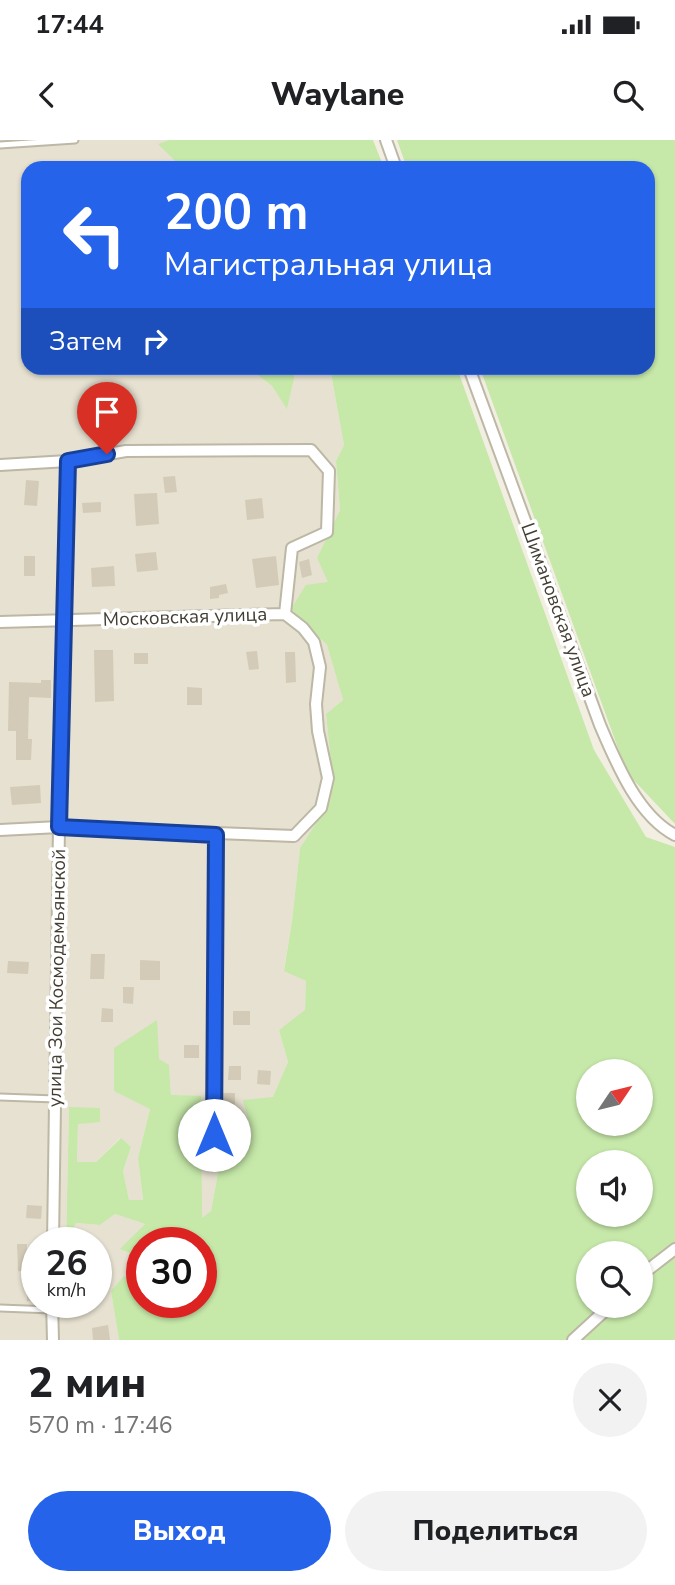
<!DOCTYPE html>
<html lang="ru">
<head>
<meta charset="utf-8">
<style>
  :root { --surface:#fff; --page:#f2f2f2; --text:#202124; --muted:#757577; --accent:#2563eb }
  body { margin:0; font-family:"Nunito Sans",sans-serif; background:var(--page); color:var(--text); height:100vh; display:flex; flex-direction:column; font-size:26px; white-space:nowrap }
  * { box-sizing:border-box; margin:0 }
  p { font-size:23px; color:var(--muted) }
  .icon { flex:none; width:38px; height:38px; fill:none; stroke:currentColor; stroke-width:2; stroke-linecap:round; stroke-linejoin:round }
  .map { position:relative; height:1200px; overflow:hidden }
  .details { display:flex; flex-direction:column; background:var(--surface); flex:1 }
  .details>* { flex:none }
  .guide { position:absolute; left:21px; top:21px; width:634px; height:214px; border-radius:21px; box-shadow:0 2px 5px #0004; background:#2563eb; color:#fff; overflow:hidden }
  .needle { width:46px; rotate:55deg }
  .buttons { position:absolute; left:576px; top:919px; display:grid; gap:14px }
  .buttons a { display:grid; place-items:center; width:77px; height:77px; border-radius:50%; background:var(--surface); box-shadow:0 2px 5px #0004; font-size:35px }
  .speed { position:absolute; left:21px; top:1087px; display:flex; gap:14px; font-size:35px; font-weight:700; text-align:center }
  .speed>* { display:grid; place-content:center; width:91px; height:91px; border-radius:50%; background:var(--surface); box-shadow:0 2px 5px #0004; line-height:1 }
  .speed small { font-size:18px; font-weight:400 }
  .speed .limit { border:10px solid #d22; background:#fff; color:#111 }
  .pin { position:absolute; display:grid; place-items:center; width:60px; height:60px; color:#fff; margin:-72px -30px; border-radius:50% 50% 50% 0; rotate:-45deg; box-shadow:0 0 7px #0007 }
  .pin .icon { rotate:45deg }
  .me { position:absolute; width:77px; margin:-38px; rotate:0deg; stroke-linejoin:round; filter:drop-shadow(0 0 5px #0008) }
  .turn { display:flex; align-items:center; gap:24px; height:147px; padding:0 28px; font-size:32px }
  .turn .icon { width:91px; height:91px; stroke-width:2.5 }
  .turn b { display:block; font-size:49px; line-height:60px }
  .then { display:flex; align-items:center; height:66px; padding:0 28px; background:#0003; gap:14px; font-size:26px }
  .round { display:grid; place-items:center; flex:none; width:74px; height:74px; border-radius:37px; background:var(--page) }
  .head { display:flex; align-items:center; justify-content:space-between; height:119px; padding:0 28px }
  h1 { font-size:42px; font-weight:800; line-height:52px }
  .cta { display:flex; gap:14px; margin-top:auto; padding:14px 28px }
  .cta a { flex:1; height:80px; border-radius:42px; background:var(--accent); color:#fff; font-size:28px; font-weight:800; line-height:80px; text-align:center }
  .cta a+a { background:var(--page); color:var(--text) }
  .status { display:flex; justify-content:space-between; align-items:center; height:49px; padding:0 35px; background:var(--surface); direction:ltr }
  .status svg { height:19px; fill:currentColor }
  header { display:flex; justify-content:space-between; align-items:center; height:91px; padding:0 28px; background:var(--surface); font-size:32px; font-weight:800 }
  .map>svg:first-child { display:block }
  .residential { fill:#e6e1d0; fill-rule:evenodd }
  .green { fill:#c6e8a9; fill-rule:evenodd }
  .building { fill:#d3cbb7 }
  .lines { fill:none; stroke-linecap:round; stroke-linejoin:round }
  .service-casing { stroke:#bdb7a5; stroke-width:9 }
  .minor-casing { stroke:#bdb7a5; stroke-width:14 }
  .service { stroke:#fff; stroke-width:5 }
  .minor { stroke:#fff; stroke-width:10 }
  .route-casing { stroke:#184099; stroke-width:18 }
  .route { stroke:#2563eb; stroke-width:12 }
  .labels { text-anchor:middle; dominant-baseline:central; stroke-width:7; stroke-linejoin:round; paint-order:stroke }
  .street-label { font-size:19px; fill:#433e33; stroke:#fff }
</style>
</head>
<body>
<div class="status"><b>17:44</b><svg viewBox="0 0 49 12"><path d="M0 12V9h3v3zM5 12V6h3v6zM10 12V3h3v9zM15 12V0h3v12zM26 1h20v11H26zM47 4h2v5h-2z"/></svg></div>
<header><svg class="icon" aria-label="back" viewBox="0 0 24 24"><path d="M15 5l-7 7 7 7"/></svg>Waylane<svg class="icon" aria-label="search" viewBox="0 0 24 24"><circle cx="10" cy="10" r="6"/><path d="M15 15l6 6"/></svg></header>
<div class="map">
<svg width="675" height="1200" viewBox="0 0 675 1200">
  <rect width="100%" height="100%" fill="#f2efe2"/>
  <path class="residential" d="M 0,0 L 169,0 L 159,4 L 176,22 L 178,28 L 154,26 L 154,28 L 28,28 L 28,228 L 228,228 L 227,234 L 240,228 L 249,228 L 272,246 L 287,268 L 294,239 L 294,228 L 330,228 L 344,305 L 336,321 L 340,370 L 317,418 L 329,443 L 291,469 L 327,505 L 343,560 L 326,574 L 332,632 L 330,661 L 300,708 L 292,781 L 284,830 L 306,841 L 305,871 L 279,890 L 288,922 L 273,958 L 240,1017 L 223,1005 L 211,1071 L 202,1079 L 171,955 L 169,925 L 150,969 L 138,1018 L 143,1061 L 129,1060 L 123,1031 L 131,1007 L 120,998 L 96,1022 L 77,1022 L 78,984 L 69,967 L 66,1101 L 76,1083 L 100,1085 L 115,1074 L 145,1084 L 121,1109 L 142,1118 L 142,1138 L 137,1147 L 111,1151 L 119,1200 L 0,1200 ZM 37,1102 L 96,1102 L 96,1162 L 37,1162 Z"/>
  <path class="green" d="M 169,0 L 373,0 L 384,28 L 178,28 L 176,22 L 158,4 Z
    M 397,0 L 675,0 L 675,684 L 627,633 L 480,228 L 648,228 L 648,28 L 407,28 Z
    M 249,228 L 294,228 L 294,239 L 287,269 L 272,246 Z
    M 330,228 L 457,228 L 594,610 L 646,697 L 675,707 L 675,1200 L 119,1200 L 111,1151 L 124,1136 L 136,1147 L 142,1138 L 142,1162 L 201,1162 L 201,1102 L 142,1102 L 142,1118 L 120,1109 L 145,1084 L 115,1074 L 100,1085 L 76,1083 L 66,1102 L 69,967 L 100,968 L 100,982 L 78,984 L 77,1022 L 96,1022 L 121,998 L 131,1007 L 123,1031 L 129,1060 L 143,1060 L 138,1018 L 150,969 L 114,951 L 114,908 L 157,880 L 159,919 L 169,925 L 171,955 L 201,956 L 202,1078 L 211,1071 L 223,1005 L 234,1001 L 240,1016 L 252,993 L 243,960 L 273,957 L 288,922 L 279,890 L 305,870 L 306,841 L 284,831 L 292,781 L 300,708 L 330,661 L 332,632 L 326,574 L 343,560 L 327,505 L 291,469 L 306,445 L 328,442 L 317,418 L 340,370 L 336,321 L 344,305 ZM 588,931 L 640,931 L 640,984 L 588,984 ZM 588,1022 L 640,1022 L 640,1074 L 588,1074 ZM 588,1113 L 640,1113 L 640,1166 L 588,1166 Z"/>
  <path class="building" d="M 175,336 L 177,352 L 165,353 L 163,337 Z
    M 26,340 L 39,341 L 37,366 L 24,365 Z
    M 157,353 L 159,384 L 136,386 L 134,354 Z
    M 262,358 L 264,378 L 247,380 L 245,360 Z
    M 101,362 L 101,372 L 83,373 L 82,363 Z
    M 156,412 L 158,430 L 137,432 L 135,414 Z
    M 24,416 L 35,416 L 35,436 L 24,436 Z
    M 276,416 L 279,445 L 256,448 L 252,419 Z
    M 309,419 L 312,435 L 302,438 L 299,422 Z
    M 114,426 L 115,446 L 92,447 L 91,428 Z
    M 226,444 L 228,453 L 219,455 L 219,458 L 210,459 L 210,447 Z
    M 94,510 L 113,510 L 114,561 L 95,562 Z
    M 257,511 L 259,529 L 249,530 L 246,512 Z
    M 285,512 L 295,512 L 296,542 L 286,543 Z
    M 134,513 L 148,513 L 148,524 L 134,524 Z
    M 41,540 L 51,540 L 51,558 L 29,557 L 28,599 L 32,599 L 31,620 L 16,620 L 16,591 L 8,591 L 9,542 L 41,543 Z
    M 187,547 L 202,548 L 202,565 L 187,565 Z
    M 40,645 L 41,663 L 12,665 L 10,647 Z
    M 91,814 L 105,814 L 104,839 L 90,839 Z
    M 140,820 L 160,821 L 160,840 L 140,840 Z
    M 8,821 L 29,822 L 28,834 L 7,833 Z
    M 123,847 L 134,847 L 133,864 L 123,863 Z
    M 102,868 L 113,869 L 113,882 L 101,882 Z
    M 233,871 L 250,871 L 250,885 L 233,885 Z
    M 184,905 L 199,905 L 199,918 L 184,918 Z
    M 229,926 L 241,926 L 241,940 L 228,940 Z
    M 258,930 L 271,931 L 270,945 L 257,944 Z
    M 222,953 L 235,953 L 235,979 L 222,979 Z
    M 27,1065 L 42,1066 L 41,1079 L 26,1078 Z
    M 17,1104 L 27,1104 L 26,1132 L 18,1131 Z
    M 27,1134 L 36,1134 L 35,1161 L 27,1161 Z
    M 108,1185 L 110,1200 L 93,1200 L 92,1188 Z"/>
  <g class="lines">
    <g class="service-casing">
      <path id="service" d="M 0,5 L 75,0
        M 0,957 L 56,959
        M 0,1168 L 52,1170"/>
    </g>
    <g class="minor-casing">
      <path id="minor" d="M 386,0 L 396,28
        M 469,228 L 600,585 C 616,622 637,675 675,695
        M 0,325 L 68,321 L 126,311 L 311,310 L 329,331 L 327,392 L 292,408 L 285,474 L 303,488 L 314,502 L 320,527 L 316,564 L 318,591 L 328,638 L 321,668 L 294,696 L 59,687 L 0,690
        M 0,482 L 285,474
        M 214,1022 L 216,695
        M 53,1102 L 59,687 L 68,321
        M 640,1136 L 675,1109
        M 52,1162 L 53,1200
        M 573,1200 L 610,1166"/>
    </g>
    <use href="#service" class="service"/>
    <use href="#minor" class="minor"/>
  </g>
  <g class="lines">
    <g class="route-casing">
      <path id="route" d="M 107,314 L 68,321 L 59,687 L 216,695 L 214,995"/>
    </g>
    <use href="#route" class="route"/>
  </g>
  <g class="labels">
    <g class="street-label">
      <text transform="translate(558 470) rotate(70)">Шимановская улица</text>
      <text transform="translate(185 477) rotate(-2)">Московская улица</text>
      <text transform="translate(57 838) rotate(-89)">улица Зои Космодемьянской</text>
    </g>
  </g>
</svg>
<div class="buttons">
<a><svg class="needle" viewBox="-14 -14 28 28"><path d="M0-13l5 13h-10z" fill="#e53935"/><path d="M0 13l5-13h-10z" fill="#757577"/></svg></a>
<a><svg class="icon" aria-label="sound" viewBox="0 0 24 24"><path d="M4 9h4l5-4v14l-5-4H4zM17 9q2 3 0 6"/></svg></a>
<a><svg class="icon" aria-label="search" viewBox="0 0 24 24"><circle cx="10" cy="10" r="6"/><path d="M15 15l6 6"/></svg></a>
</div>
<div class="speed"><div>26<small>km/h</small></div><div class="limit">30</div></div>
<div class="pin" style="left:107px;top:314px;background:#d93025"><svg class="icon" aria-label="arrive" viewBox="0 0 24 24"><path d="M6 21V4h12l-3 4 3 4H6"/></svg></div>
<svg class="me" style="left:214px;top:995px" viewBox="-20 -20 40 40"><circle r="19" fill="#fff"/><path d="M0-13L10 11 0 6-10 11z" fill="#2563eb"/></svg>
<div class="guide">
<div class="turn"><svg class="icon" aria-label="left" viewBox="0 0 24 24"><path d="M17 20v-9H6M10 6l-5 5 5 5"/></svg><div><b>200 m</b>Магистральная улица</div></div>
<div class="then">Затем<svg class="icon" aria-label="right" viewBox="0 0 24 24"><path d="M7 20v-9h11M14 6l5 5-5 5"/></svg></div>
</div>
</div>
<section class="details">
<div class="head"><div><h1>2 мин</h1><p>570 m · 17:46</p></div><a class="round"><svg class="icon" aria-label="close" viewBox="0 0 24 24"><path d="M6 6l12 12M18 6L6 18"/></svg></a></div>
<div class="cta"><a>Выход</a><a>Поделиться</a></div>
</section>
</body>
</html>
